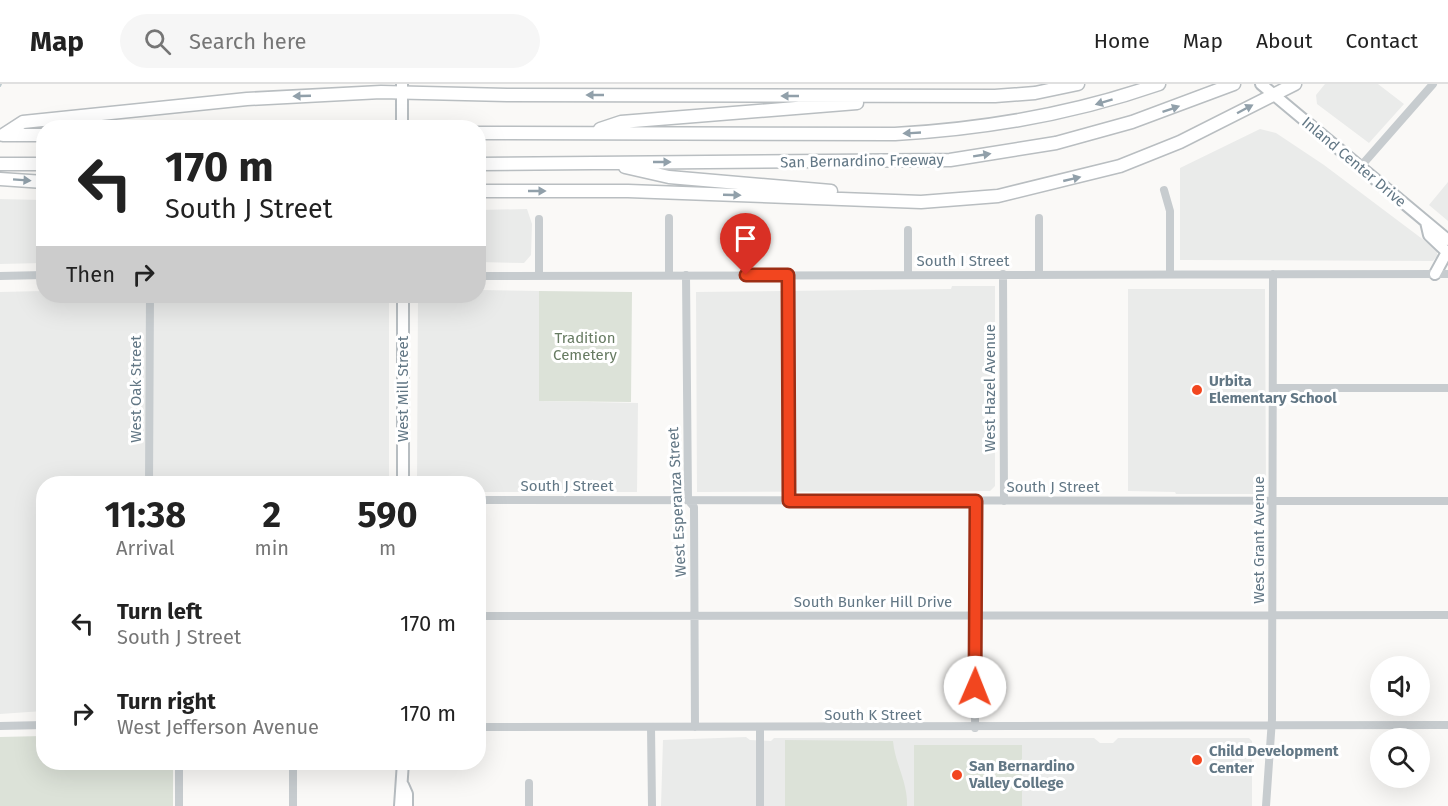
<!DOCTYPE html>
<html lang="en">
<head>
<meta charset="utf-8">
<style>
  :root { --surface:#fff; --page:#f6f6f6; --text:#222; --muted:#767676; --line:#e0e0e0 }
  body { margin:0; font-family:"Fira Sans",sans-serif; background:var(--page); color:var(--text); height:100vh; display:flex; flex-direction:column; font-size:22px; white-space:nowrap }
  * { box-sizing:border-box; margin:0 }
  p { font-size:20px; color:var(--muted) }
  .icon { flex:none; width:33px; height:33px; fill:none; stroke:currentColor; stroke-width:2; stroke-linecap:round; stroke-linejoin:round }
  .map { position:relative; flex:1; overflow:hidden }
  .side { position:absolute; left:36px; top:392px; width:450px; height:294px; display:flex; flex-direction:column; background:var(--surface); border-radius:24px; box-shadow:0 6px 24px #0002 }
  .side>* { flex:none }
  .banner { position:absolute; left:36px; top:36px; width:450px; height:183px; border-radius:24px; box-shadow:0 6px 24px #0002; background:#fff; color:var(--text); overflow:hidden }
  .controls { position:absolute; left:1370px; top:572px; display:grid; gap:12px }
  .controls a { display:grid; place-items:center; width:60px; height:60px; border-radius:50%; background:var(--surface); box-shadow:0 6px 24px #0002; font-size:30px }
  .pin { position:absolute; display:grid; place-items:center; width:51px; height:51px; color:#fff; margin:-62px -26px; border-radius:50% 50% 50% 0; rotate:-45deg; box-shadow:0 0 6px #0007 }
  .pin .icon { rotate:45deg }
  .me { position:absolute; width:66px; margin:-33px; rotate:1deg; stroke-linejoin:round; filter:drop-shadow(0 0 4px #0008) }
  .turn { display:flex; align-items:center; gap:21px; height:126px; padding:0 30px; font-size:27px }
  .turn .icon { width:78px; height:78px; stroke-width:2.5 }
  .turn b { display:block; font-size:42px; line-height:51px }
  .then { display:flex; align-items:center; height:57px; padding:0 30px; background:#0003; gap:12px; font-size:22px }
  .eta { display:flex; justify-content:space-evenly; align-items:center; height:102px; text-align:center }
  .eta b { font-size:36px; font-weight:700; line-height:42px }
  ul { padding:0; list-style:none }
  li { display:flex; align-items:center; gap:18px; height:90px; padding:0 30px }
  li div { flex:1 }
  li b { display:block; font-size:22px }
  li em { font-style:normal }
  header { display:flex; align-items:center; gap:36px; box-sizing:border-box; height:84px; padding:0 30px; background:var(--surface); border-bottom:2px solid var(--line) }
  header strong { font-size:28px }
  nav { display:flex; gap:33px; margin-inline-start:auto; font-size:21px }
  .search { width:420px; height:54px; background:var(--page); display:flex; align-items:center; gap:15px; box-sizing:border-box; padding:0 21px; border-radius:33px; color:var(--muted); font-size:22px }
  .map>svg:first-child { display:block }
  .built { fill:#eaebea }
  .green { fill:#dce2d8 }
  .lines { fill:none; stroke-linecap:round; stroke-linejoin:round }
  .stream { stroke:#becbcf; stroke-width:2 }
  .major-casing { stroke:#b7bdc1; stroke-width:14 }
  .highway-casing { stroke:#b9bec1; stroke-width:15 }
  .minor { stroke:#c7cccf; stroke-width:8 }
  .major { stroke:#fff; stroke-width:10 }
  .highway { stroke:#fff; stroke-width:12 }
  .oneway { fill:#91a0aa }
  .route-casing { stroke:#9d2e14; stroke-width:15 }
  .route { stroke:#f2461f; stroke-width:10 }
  .poi-dot { fill:#f2461f; stroke:#fff; stroke-width:2 }
  .labels { text-anchor:middle; dominant-baseline:central; stroke-width:6; stroke-linejoin:round; paint-order:stroke }
  .street-label { font-size:15px; fill:#627785; stroke:#fff }
  .park-label { font-size:15px; fill:#677b62; stroke:#fff }
  .poi-label { font-size:15px; font-weight:bold; fill:#627785; stroke:#fff; text-anchor:start }
</style>
</head>
<body>
<header>
<strong>Map</strong>
<div class="search"><svg class="icon" aria-label="search" viewBox="0 0 24 24"><circle cx="10" cy="10" r="6"/><path d="M15 15l6 6"/></svg>Search here</div>
<nav><a>Home</a><a>Map</a><a>About</a><a>Contact</a></nav>
</header>
<div class="map">
<svg width="1448" height="722" viewBox="0 0 1448 722">
  <rect width="100%" height="100%" fill="#faf9f7"/>
  <path class="built" d="M 1325,0 L 1378,0 L 1404,20 L 1369,59 L 1317,20 L 1316,11 Z
    M 1260,45 L 1276,49 L 1324,81 L 1437,166 L 1437,172 L 1433,177 L 1180,176 L 1180,84 Z
    M 1448,98 L 1448,137 L 1429,121 Z
    M 0,115 L 43,116 L 43,179 L 0,180 Z
    M 527,125 L 532,140 L 531,171 L 524,179 L 479,178 L 479,126 Z
    M 952,202 L 995,202 L 995,402 L 990,407 L 697,408 L 696,208 L 951,205 Z
    M 1128,205 L 1265,205 L 1266,410 L 1176,410 L 1175,408 L 1128,407 Z
    M 479,206 L 539,207 L 539,317 L 638,319 L 637,408 L 479,408 L 478,399 L 417,399 L 418,212 L 478,212 Z
    M 43,207 L 44,212 L 389,212 L 389,399 L 44,399 L 43,627 L 0,630 L 0,208 Z
    M 746,653 L 750,656 L 771,657 L 774,654 L 1094,654 L 1100,659 L 1113,659 L 1118,654 L 1249,654 L 1252,657 L 1252,722 L 661,722 L 663,656 Z"/>
  <path class="green" d="M 539,207 L 632,208 L 631,318 L 539,317 Z
    M 43,652 L 44,678 L 173,678 L 173,722 L 0,722 L 0,653 Z
    M 785,656 L 893,657 C 895,680 908,698 907,722 L 785,722 Z
    M 914,661 L 1022,661 L 1022,722 L 914,722 Z"/>
  <g class="lines">
    <path class="stream" d="M 0,2 L 1,0"/>
    <g class="major-casing">
      <path id="major" d="M 402,0 L 402,44
        M 1261,0 L 1448,156
        M 1426,138 L 1429,151 L 1447,168 L 1435,190
        M 403,399 L 403,212
        M 403,701 L 407,710 L 407,722
        M 400,722 L 403,678"/>
    </g>
    <g class="highway-casing">
      <path id="highway" d="M 600,45 L 621,38 L 857,19
        M 478,49 L 895,50 C 986,45 1073,30 1159,0
        M 3,51 L 23,38 L 247,15 L 381,8 L 507,11 L 995,12 L 1035,9 L 1078,0
        M 4,51 L 44,51
        M 0,80 L 44,80
        M 478,80 L 950,76 L 1056,59 L 1132,38 L 1234,0
        M 625,83 L 669,93 L 831,107
        M 0,95 L 44,98
        M 478,107 L 628,107 L 921,118 L 998,112 L 1120,82 L 1180,58 L 1295,0"/>
    </g>
    <path class="minor" d="M 1361,82 L 1433,0
      M 1164,106 L 1170,127 L 1170,190
      M 1039,134 L 1039,190
      M 539,135 L 539,192
      M 1003,190 L 1004,417
      M 669,191 L 669,134
      M 686,191 L 688,416 L 694,423 L 695,643
      M 788,191 L 789,417
      M 908,191 L 908,146
      M 0,192 L 44,191
      M 478,192 L 1448,190
      M 1273,304 L 1448,304
      M 149,399 L 150,212
      M 478,416 L 1448,417
      M 478,532 L 1448,531
      M 0,642 L 44,641
      M 478,643 L 1448,641
      M 651,643 L 652,722
      M 975,644 L 976,417
      M 179,678 L 179,722
      M 293,678 L 293,722
      M 529,699 L 529,722
      M 760,722 L 760,644
      M 1266,722 L 1272,635 L 1273,190"/>
    <use href="#major" class="major"/>
    <use href="#highway" class="highway"/>
  </g>
  <defs><path id="oneway-solid" d="M-6-.8H1V-3.2L6.5 0L1 3.2V.8H-6Z" transform="scale(1.5)"/></defs>
  <g class="oneway">
    <use href="#oneway-solid" transform="translate(595 11) rotate(-180)"/>
    <use href="#oneway-solid" transform="translate(302 12) rotate(178)"/>
    <use href="#oneway-solid" transform="translate(790 12) rotate(-180)"/>
    <use href="#oneway-solid" transform="translate(1104 18) rotate(163)"/>
    <use href="#oneway-solid" transform="translate(1171 25) rotate(-19)"/>
    <use href="#oneway-solid" transform="translate(1245 25) rotate(-28)"/>
    <use href="#oneway-solid" transform="translate(912 49) rotate(177)"/>
    <use href="#oneway-solid" transform="translate(982 71) rotate(-9)"/>
    <use href="#oneway-solid" transform="translate(662 78)"/>
    <use href="#oneway-solid" transform="translate(1072 95) rotate(-13)"/>
    <use href="#oneway-solid" transform="translate(22 96) rotate(4)"/>
    <use href="#oneway-solid" transform="translate(537 107)"/>
    <use href="#oneway-solid" transform="translate(732 111) rotate(2)"/>
  </g>
  <g class="lines">
    <g class="route-casing">
      <path id="route" d="M 746,191 L 788,191 L 789,417 L 976,417 L 975,603"/>
    </g>
    <use href="#route" class="route"/>
  </g>
  <g class="poi-dot">
    <circle cx="1197" cy="306" r="6"/>
    <circle cx="1197" cy="676" r="6"/>
    <circle cx="957" cy="691" r="6"/>
  </g>
  <g class="labels">
    <g class="street-label">
      <text transform="translate(862 77) rotate(-1)">San Bernardino Freeway</text>
      <text transform="translate(1354 78) rotate(40)">Inland Center Drive</text>
      <text x="963" y="177">South I Street</text>
      <text transform="translate(990 304) rotate(-90)">West Hazel Avenue</text>
      <text transform="translate(136 305) rotate(-90)">West Oak Street</text>
      <text transform="translate(403 305) rotate(-90)">West Mill Street</text>
      <text x="567" y="402">South J Street</text>
      <text x="1053" y="403">South J Street</text>
      <text transform="translate(677 418) rotate(-93)">West Esperanza Street</text>
      <text transform="translate(1259 456) rotate(-90)">West Grant Avenue</text>
      <text x="873" y="518">South Bunker Hill Drive</text>
      <text x="873" y="631">South K Street</text>
    </g>
    <g class="park-label">
      <text x="585" y="254">Tradition<tspan x="585" dy="17">Cemetery</tspan></text>
    </g>
    <g class="poi-label">
      <text x="1209" y="297">Urbita<tspan x="1209" dy="17">Elementary School</tspan></text>
      <text x="1209" y="667">Child Development<tspan x="1209" dy="17">Center</tspan></text>
      <text x="969" y="682">San Bernardino<tspan x="969" dy="17">Valley College</tspan></text>
    </g>
  </g>
</svg>
<div class="controls">
<a><svg class="icon" aria-label="sound" viewBox="0 0 24 24"><path d="M4 9h4l5-4v14l-5-4H4zM17 9q2 3 0 6"/></svg></a>
<a><svg class="icon" aria-label="search" viewBox="0 0 24 24"><circle cx="10" cy="10" r="6"/><path d="M15 15l6 6"/></svg></a>
</div>
<div class="pin" style="left:746px;top:191px;background:#d93025"><svg class="icon" aria-label="arrive" viewBox="0 0 24 24"><path d="M6 21V4h12l-3 4 3 4H6"/></svg></div>
<svg class="me" style="left:975px;top:603px" viewBox="-20 -20 40 40"><circle r="19" fill="#fff"/><path d="M0-13L10 11 0 6-10 11z" fill="#f2461f"/></svg>
<div class="banner">
<div class="turn"><svg class="icon" aria-label="left" viewBox="0 0 24 24"><path d="M17 20v-9H6M10 6l-5 5 5 5"/></svg><div><b>170 m</b>South J Street</div></div>
<div class="then">Then<svg class="icon" aria-label="right" viewBox="0 0 24 24"><path d="M7 20v-9h11M14 6l5 5-5 5"/></svg></div>
</div>
<section class="side">
<div class="eta">
<div><b>11:38</b><p>Arrival</p></div>
<div><b>2</b><p>min</p></div>
<div><b>590</b><p>m</p></div>
</div>
<ul>
<li><svg class="icon" aria-label="left" viewBox="0 0 24 24"><path d="M17 20v-9H6M10 6l-5 5 5 5"/></svg><div><b>Turn left</b><p>South J Street</p></div><em>170 m</em></li>
<li><svg class="icon" aria-label="right" viewBox="0 0 24 24"><path d="M7 20v-9h11M14 6l5 5-5 5"/></svg><div><b>Turn right</b><p>West Jefferson Avenue</p></div><em>170 m</em></li>
</ul>
</section>
</div>
</body>
</html>
